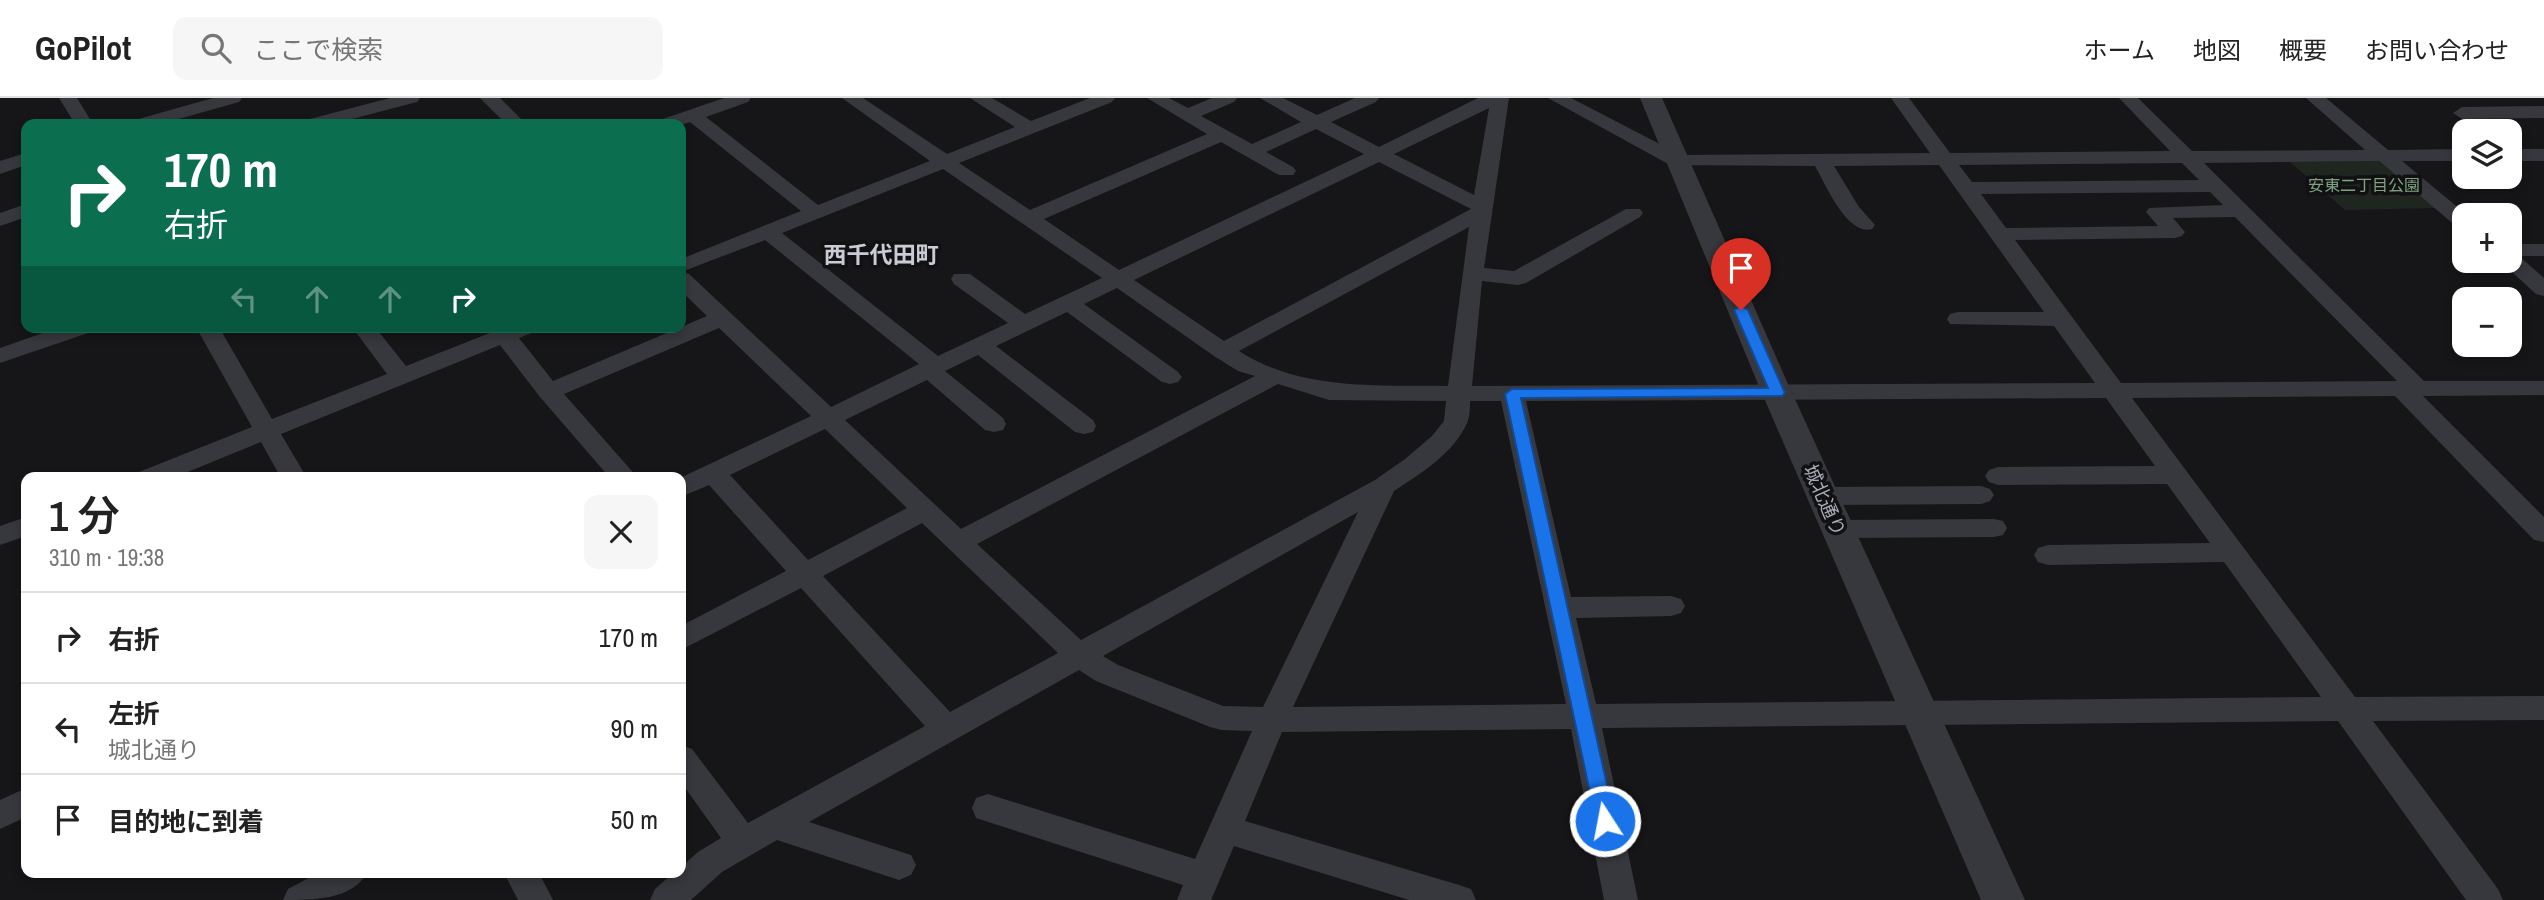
<!DOCTYPE html>
<html lang="ja">
<head>
<meta charset="utf-8">
<style>
  :root { --surface:#fff; --page:#f6f6f6; --text:#222; --muted:#767676; --line:#e0e0e0 }
  body { margin:0; font-family:"Archivo Narrow","Noto Sans JP",sans-serif; background:var(--page); color:var(--text); height:100vh; display:flex; flex-direction:column; font-size:26px; white-space:nowrap }
  * { box-sizing:border-box; margin:0 }
  p { font-size:23px; color:var(--muted) }
  .icon { flex:none; width:38px; height:38px; fill:none; stroke:currentColor; stroke-width:2; stroke-linecap:round; stroke-linejoin:round }
  .map { position:relative; flex:1; overflow:hidden }
  .drawer { position:absolute; left:21px; top:374px; width:665px; height:406px; display:flex; flex-direction:column; background:var(--surface); border-radius:14px; box-shadow:0 4px 10px #0003 }
  .drawer>* { flex:none }
  .hud { position:absolute; left:21px; top:21px; width:665px; height:214px; border-radius:14px; box-shadow:0 4px 10px #0003; background:#0b6e4f; color:#fff; overflow:hidden }
  .controls { position:absolute; left:2452px; top:21px; display:grid; gap:14px }
  .controls a { display:grid; place-items:center; width:70px; height:70px; border-radius:14px; background:var(--surface); box-shadow:0 4px 10px #0003; font-size:35px }
  .pin { position:absolute; display:grid; place-items:center; width:60px; height:60px; color:#fff; margin:-72px -30px; border-radius:50% 50% 50% 0; rotate:-45deg; box-shadow:0 0 7px #0007 }
  .pin .icon { rotate:45deg }
  .me { position:absolute; width:77px; margin:-38px; rotate:349deg; stroke-linejoin:round; filter:drop-shadow(0 0 5px #0008) }
  .turn { display:flex; align-items:center; gap:24px; height:147px; padding:0 28px; font-size:32px }
  .turn .icon { width:91px; height:91px; stroke-width:2.5 }
  .turn b { display:block; font-size:49px; line-height:60px }
  .lanes { display:flex; align-items:center; height:66px; padding:0 28px; background:#0003; justify-content:center; gap:35px; direction:ltr }
  .lanes .off { opacity:.35 }
  .round { display:grid; place-items:center; flex:none; width:74px; height:74px; border-radius:14px; background:var(--page) }
  .headline { display:flex; align-items:center; justify-content:space-between; height:119px; padding:0 28px }
  h1 { font-size:42px; font-weight:600; line-height:52px }
  ul { padding:0; list-style:none }
  li { display:flex; align-items:center; gap:21px; height:91px; padding:0 28px; border-top:2px solid var(--line) }
  li div { flex:1 }
  li b { display:block; font-size:26px }
  li em { font-style:normal }
  header { display:flex; align-items:center; gap:42px; box-sizing:border-box; height:98px; padding:0 35px; background:var(--surface); border-bottom:2px solid var(--line) }
  header strong { font-size:33px }
  nav { display:flex; gap:38px; margin-inline-start:auto; font-size:24px }
  .search { width:490px; height:63px; background:var(--page); display:flex; align-items:center; gap:18px; box-sizing:border-box; padding:0 24px; border-radius:14px; color:var(--muted); font-size:26px }
  .map>svg:first-child { display:block }
  .green { fill:#1e261f }
  .lines { fill:none; stroke-linecap:round; stroke-linejoin:round }
  .minor { fill:#37383d; fill-rule:evenodd }
  .tertiary { fill:#37383d; fill-rule:evenodd }
  .route { fill:#1a73e8; stroke:#114b97; stroke-width:2 }
  .labels { text-anchor:middle; dominant-baseline:central; stroke-width:7; stroke-linejoin:round; paint-order:stroke }
  .far-park-label { font-size:16px; fill:#7fa381; stroke:#111113 }
  .street-label { font-size:19px; fill:#a8adb8; stroke:#111113 }
  .quarter-label { font-size:23px; font-weight:bold; fill:#c9ccd4; stroke:#111113 }
</style>
</head>
<body>
<header>
<strong>GoPilot</strong>
<div class="search"><svg class="icon" aria-label="search" viewBox="0 0 24 24"><circle cx="10" cy="10" r="6"/><path d="M15 15l6 6"/></svg>ここで検索</div>
<nav><a>ホーム</a><a>地図</a><a>概要</a><a>お問い合わせ</a></nav>
</header>
<div class="map">
<svg width="2544" height="802" viewBox="0 0 2544 802">
  <rect width="100%" height="100%" fill="#161618"/>
  <path class="green" d="M 2378,63 L 2437,110 L 2345,112 L 2290,64 Z"/>
  <g class="lines">
    <path class="minor" d="M 59,0 L 77,0 L 93,26 L 75,26 Z
      M 213,0 L 242,0 L 239,4 L 161,26 L 133,26 L 135,22 Z
      M 390,0 L 420,0 L 417,4 L 333,26 L 304,26 L 306,22 Z
      M 480,0 L 500,0 L 526,26 L 506,26 Z
      M 724,0 L 751,0 L 748,4 L 706,19 L 818,107 L 930,63 L 842,0 L 863,0 L 947,56 L 1015,29 L 970,0 L 992,0 L 1031,23 L 1090,0 L 1115,0 L 1112,4 L 959,65 L 1030,112 L 1207,36 L 1147,0 L 1169,0 L 1188,10 L 1212,0 L 1237,0 L 1234,4 L 1201,18 L 1252,46 L 1301,24 L 1260,0 L 1283,0 L 1317,17 L 1355,0 L 1379,0 L 1376,4 L 1331,24 L 1379,49 L 1478,0 L 1509,0 L 1484,170 L 1514,173 L 1626,111 L 1640,111 L 1643,115 L 1640,119 L 1526,185 L 1518,187 L 1482,183 L 1472,288 L 2095,285 L 2054,228 L 1950,226 L 1947,221 L 1950,216 L 1958,214 L 2044,214 L 1939,67 L 1834,68 L 1859,109 L 1875,127 L 1872,131 C 1847,138 1826,87 1815,68 L 1670,67 L 1548,0 L 1571,0 L 1681,57 L 1930,55 L 1891,0 L 1909,0 L 1950,55 L 2170,53 L 2119,0 L 2138,0 L 2192,53 L 2365,52 L 2306,0 L 2326,0 L 2388,52 L 2464,51 L 2464,63 L 2402,63 L 2467,117 L 2464,117 L 2464,131 L 2457,129 L 2379,63 L 2204,65 L 2424,283 L 2544,283 L 2544,297 L 2423,298 L 2544,419 L 2544,444 L 2534,442 L 2395,298 L 2132,300 L 2355,599 L 2544,598 L 2544,622 L 2373,623 L 2498,791 L 2503,802 L 2466,802 L 2338,623 L 1602,630 L 1638,802 L 1604,802 L 1571,631 L 1282,634 L 1245,723 L 1459,787 L 1471,791 L 1476,802 L 1409,802 L 1234,748 L 1211,802 L 1177,802 L 1183,787 L 976,720 L 972,710 L 976,700 L 988,696 L 1195,761 L 1252,633 L 1221,632 L 1210,629 L 1096,583 L 1079,572 L 809,724 L 911,757 L 916,767 L 911,777 L 899,782 L 777,742 L 722,774 L 691,802 L 650,802 L 655,791 L 673,775 L 681,775 L 681,769 L 698,754 L 721,740 L 681,684 L 681,647 L 692,651 L 748,725 L 925,628 L 801,490 L 681,552 L 681,528 L 786,473 L 709,387 L 681,399 L 680,380 L 811,318 L 719,230 L 564,296 L 638,380 L 610,380 L 540,299 L 500,247 L 281,336 L 307,380 L 281,380 L 261,344 L 173,380 L 135,380 L 139,374 L 252,329 L 196,229 L 219,229 L 272,321 L 387,276 L 352,229 L 375,229 L 406,268 L 505,229 L 537,229 L 534,234 L 519,240 L 553,283 L 707,218 L 681,193 L 681,174 L 689,176 L 831,309 L 919,266 L 765,142 L 681,174 L 681,161 L 801,113 L 690,24 L 681,27 L 658,26 L 660,22 ZM 1489,10 L 1474,97 L 1394,56 ZM 1316,31 L 1364,56 L 1119,172 L 1044,121 L 1221,44 L 1279,77 L 1293,77 L 1296,73 L 1293,69 L 1266,54 ZM 1379,64 L 1471,111 L 1224,243 L 1134,182 ZM 2182,65 L 2199,82 L 1972,84 L 1959,67 ZM 943,71 L 1102,180 L 1025,216 L 970,176 L 954,176 L 951,181 L 954,186 L 1008,225 L 938,258 L 782,135 ZM 2210,94 L 2223,107 L 2149,110 L 2146,114 L 2158,128 L 2006,130 L 1981,96 ZM 2235,119 L 2397,283 L 2121,285 L 2015,142 L 2175,140 L 2182,138 L 2185,134 L 2173,120 ZM 1469,129 L 1448,288 C 1379,287 1300,293 1239,253 ZM 1117,190 L 1214,258 L 1238,273 L 1255,278 L 961,431 L 845,322 L 927,282 L 985,332 L 994,334 L 1003,332 L 1006,326 L 1003,320 L 945,273 L 978,257 L 1075,334 L 1084,336 L 1093,334 L 1096,328 L 1093,322 L 996,248 L 1067,214 L 1162,284 L 1170,286 L 1178,284 L 1182,279 L 1178,274 L 1084,206 ZM 1278,286 L 1329,302 L 1446,303 L 1444,323 L 1432,338 L 1405,361 L 1375,382 L 1081,542 L 977,446 ZM 2106,300 L 2155,368 L 1998,369 L 1989,372 L 1985,378 L 1989,384 L 1998,387 L 2167,386 L 2210,445 L 2048,447 L 2038,450 L 2034,457 L 2038,464 L 2048,467 L 2224,464 L 2321,599 L 1596,606 L 1576,520 L 1671,518 L 1681,515 L 1685,508 L 1681,501 L 1671,498 L 1571,499 L 1526,303 ZM 1470,303 L 1501,303 L 1566,606 L 1293,609 L 1394,393 C 1420,376 1454,355 1467,325 C 1470,319 1470,310 1470,303 ZM 825,331 L 907,410 L 808,462 L 730,377 ZM 1358,414 L 1263,609 L 1223,608 L 1118,567 L 1103,558 ZM 922,425 L 1058,555 L 950,614 L 823,478 Z
      M 2544,8 L 2544,20 L 2462,21 L 2453,15 L 2462,9 Z
      M 2510,51 L 2544,51 L 2544,63 L 2510,63 Z
      M 26,55 L 26,67 L 0,76 L 0,63 Z
      M 26,106 L 26,119 L 0,128 L 0,115 Z
      M 2510,146 L 2544,146 L 2544,158 L 2519,158 L 2544,180 L 2544,198 L 2536,196 L 2500,163 L 2510,163 Z
      M 60,229 L 94,229 L 91,234 L 0,265 L 0,250 Z
      M 1981,388 L 1990,391 L 1994,397 L 1990,403 L 1981,406 L 1823,407 L 1814,404 L 1810,398 L 1814,392 L 1823,389 Z
      M 26,419 L 26,438 L 0,447 L 0,428 Z
      M 1994,421 L 2003,423 L 2007,430 L 2003,437 L 1994,439 L 1837,440 L 1828,438 L 1824,431 L 1828,424 L 1837,422 Z
      M 26,690 L 26,719 L 0,731 L 0,702 Z
      M 318,775 L 367,775 C 352,802 312,802 283,802 L 288,791 Z
      M 504,775 L 539,775 L 553,802 L 518,802 Z"/>
    <path class="tertiary" d="M 1640,0 L 1662,0 L 1788,286 L 2025,802 L 1981,802 L 1758,286 Z"/>
  </g>
  <path class="route" d="M 1741,208 L 1748,212 L 1785,295 L 1782,298 L 1521,300 L 1615,723 L 1612,729 L 1605,732 L 1598,729 L 1596,723 L 1505,296 L 1512,291 L 1768,290 L 1734,212 Z"/>
  <g class="labels">
    <g class="far-park-label">
      <text x="2364" y="87">安東二丁目公園</text>
    </g>
    <g class="street-label">
      <text transform="translate(1825 402) rotate(66)">城北通り</text>
    </g>
    <g class="quarter-label">
      <text x="881" y="156">西千代田町</text>
    </g>
  </g>
</svg>
<div class="controls">
<a><svg class="icon" aria-label="layers" viewBox="0 0 24 24"><path d="M12 4l9 5-9 5-9-5zM3 14l9 5 9-5"/></svg></a>
<a>+</a>
<a>−</a>
</div>
<div class="pin" style="left:1741px;top:212px;background:#d93025"><svg class="icon" aria-label="arrive" viewBox="0 0 24 24"><path d="M6 21V4h12l-3 4 3 4H6"/></svg></div>
<svg class="me" style="left:1605px;top:723px" viewBox="-20 -20 40 40"><circle r="17" fill="#1a73e8" stroke="#fff" stroke-width="3"/><path d="M0-11L8 9 0 5-8 9z" fill="#fff"/></svg>
<div class="hud">
<div class="turn"><svg class="icon" aria-label="right" viewBox="0 0 24 24"><path d="M7 20v-9h11M14 6l5 5-5 5"/></svg><div><b>170 m</b>右折</div></div>
<div class="lanes"><svg class="icon off" aria-label="left" viewBox="0 0 24 24"><path d="M17 20v-9H6M10 6l-5 5 5 5"/></svg><svg class="icon off" aria-label="ahead" viewBox="0 0 24 24"><path d="M12 20V5M6 11l6-6 6 6"/></svg><svg class="icon off" aria-label="ahead" viewBox="0 0 24 24"><path d="M12 20V5M6 11l6-6 6 6"/></svg><svg class="icon" aria-label="right" viewBox="0 0 24 24"><path d="M7 20v-9h11M14 6l5 5-5 5"/></svg></div>
</div>
<section class="drawer">
<div class="headline"><div><h1>1 分</h1><p>310 m · 19:38</p></div><a class="round"><svg class="icon" aria-label="close" viewBox="0 0 24 24"><path d="M6 6l12 12M18 6L6 18"/></svg></a></div>
<ul>
<li><svg class="icon" aria-label="right" viewBox="0 0 24 24"><path d="M7 20v-9h11M14 6l5 5-5 5"/></svg><div><b>右折</b></div><em>170 m</em></li>
<li><svg class="icon" aria-label="left" viewBox="0 0 24 24"><path d="M17 20v-9H6M10 6l-5 5 5 5"/></svg><div><b>左折</b><p>城北通り</p></div><em>90 m</em></li>
<li><svg class="icon" aria-label="arrive" viewBox="0 0 24 24"><path d="M6 21V4h12l-3 4 3 4H6"/></svg><div><b>目的地に到着</b></div><em>50 m</em></li>
</ul>
</section>
</div>
</body>
</html>
